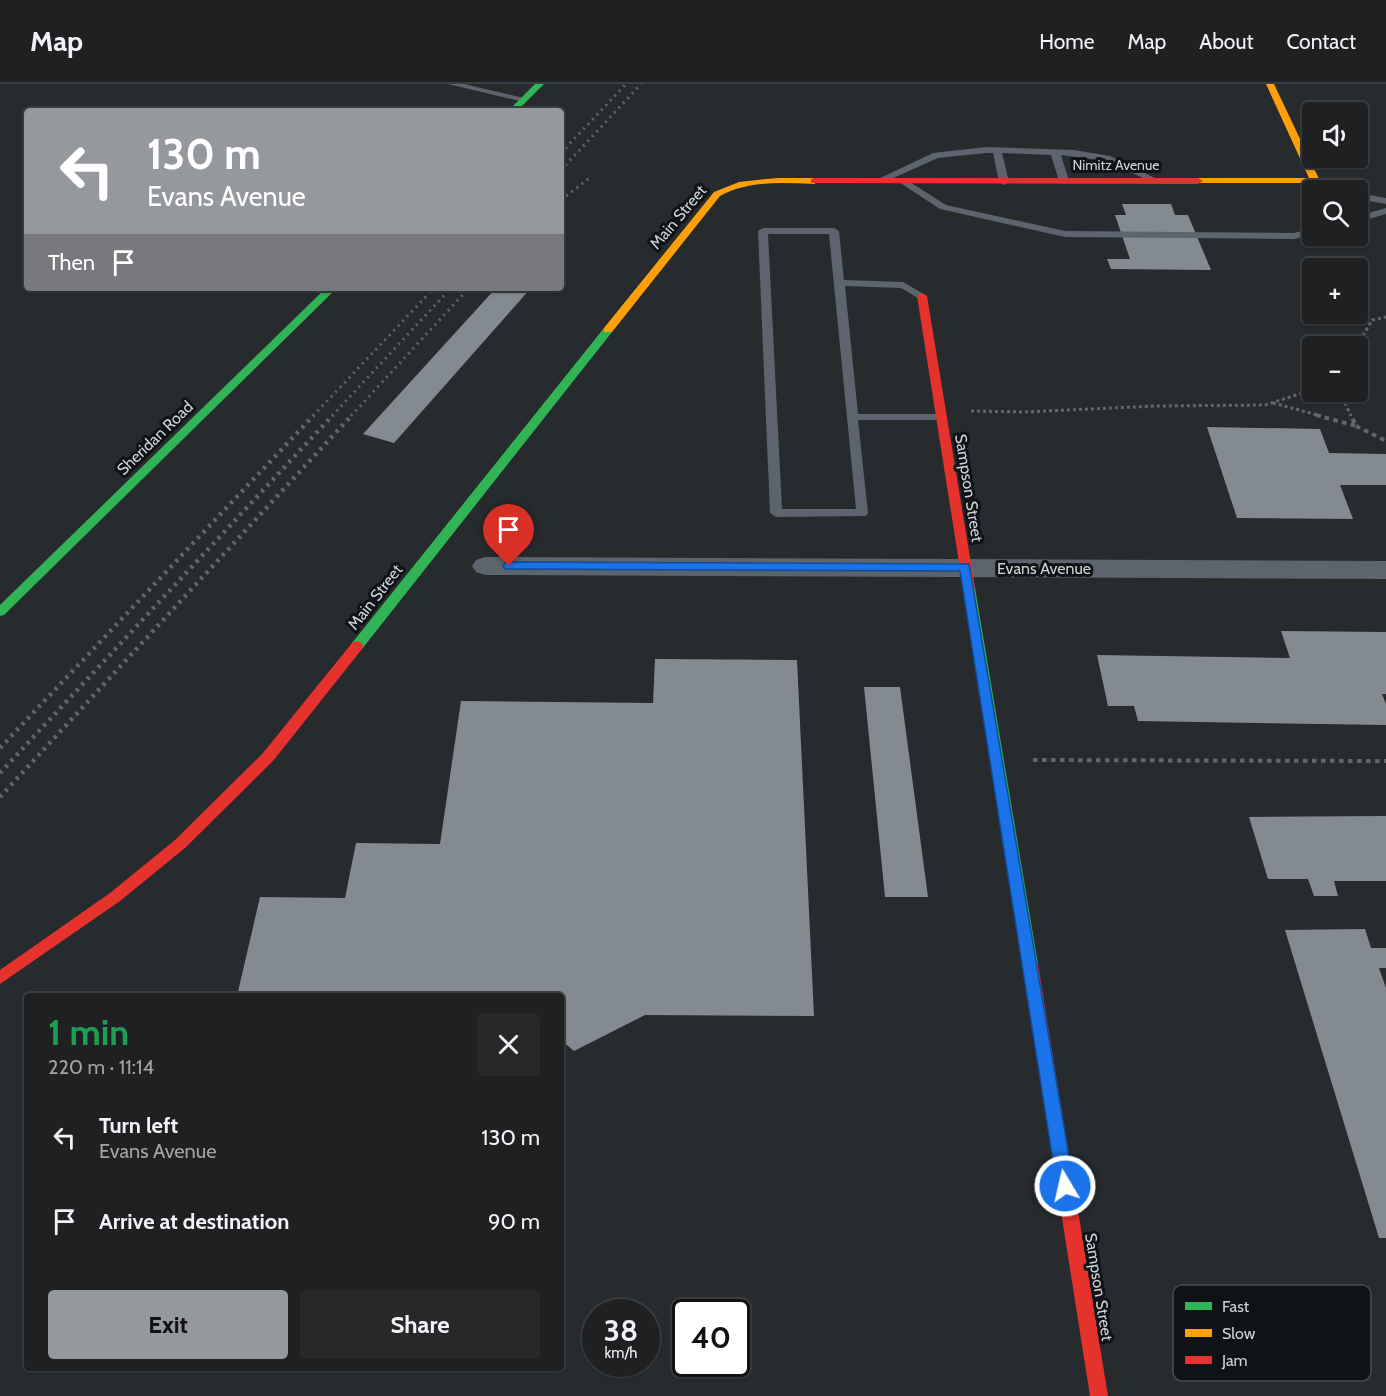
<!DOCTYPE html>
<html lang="en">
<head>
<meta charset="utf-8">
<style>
  :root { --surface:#1e2022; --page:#26282a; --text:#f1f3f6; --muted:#a1a3a5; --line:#3c3e40; --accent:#95989c }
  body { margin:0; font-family:Cabin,sans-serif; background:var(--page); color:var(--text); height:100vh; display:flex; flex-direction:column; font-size:22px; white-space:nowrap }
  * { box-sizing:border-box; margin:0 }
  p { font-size:20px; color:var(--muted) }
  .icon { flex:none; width:33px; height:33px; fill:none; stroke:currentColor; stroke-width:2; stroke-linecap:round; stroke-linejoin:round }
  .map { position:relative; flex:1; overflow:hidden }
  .panel { position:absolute; left:24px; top:909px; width:540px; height:378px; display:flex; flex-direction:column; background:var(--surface); border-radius:6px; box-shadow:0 2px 4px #0004,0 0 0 2px var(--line) }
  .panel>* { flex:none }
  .banner { position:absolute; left:24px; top:24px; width:540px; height:183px; border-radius:6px; box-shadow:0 2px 4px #0004,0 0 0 2px var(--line); background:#95989c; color:#fff; overflow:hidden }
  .fabs { position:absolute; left:1302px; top:18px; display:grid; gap:12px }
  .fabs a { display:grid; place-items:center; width:66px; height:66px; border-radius:6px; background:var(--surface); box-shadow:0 2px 4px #0004,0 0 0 2px var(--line); font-size:30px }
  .speed { position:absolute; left:582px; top:1215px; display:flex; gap:12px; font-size:30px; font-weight:700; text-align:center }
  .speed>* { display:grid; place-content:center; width:78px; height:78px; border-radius:50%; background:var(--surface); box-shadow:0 2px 4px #0004,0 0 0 2px var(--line); line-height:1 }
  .speed small { font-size:15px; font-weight:400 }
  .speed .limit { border:3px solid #111; border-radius:9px; background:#fff; color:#111 }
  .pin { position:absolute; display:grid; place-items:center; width:51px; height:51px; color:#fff; margin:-62px -26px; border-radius:50% 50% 50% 0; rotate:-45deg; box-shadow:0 0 6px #0007 }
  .pin .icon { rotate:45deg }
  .me { position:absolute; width:66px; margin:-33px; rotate:351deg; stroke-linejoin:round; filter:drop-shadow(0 0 4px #0008) }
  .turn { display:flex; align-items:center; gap:21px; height:126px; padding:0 24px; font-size:27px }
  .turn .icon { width:78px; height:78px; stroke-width:2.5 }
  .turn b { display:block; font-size:42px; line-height:51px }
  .then { display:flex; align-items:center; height:57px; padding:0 24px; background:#0003; gap:12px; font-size:22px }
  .round { display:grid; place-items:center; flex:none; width:63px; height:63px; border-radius:6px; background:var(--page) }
  .headline { display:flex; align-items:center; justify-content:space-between; height:102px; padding:0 24px }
  h1 { font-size:36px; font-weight:800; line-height:45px; color:#1e9e55 }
  .primary-button { display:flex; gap:12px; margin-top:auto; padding:12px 24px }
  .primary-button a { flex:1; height:69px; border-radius:6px; background:var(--accent); color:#111; font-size:24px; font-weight:800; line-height:69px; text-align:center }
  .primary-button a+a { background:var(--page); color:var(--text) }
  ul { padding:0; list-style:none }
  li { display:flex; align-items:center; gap:18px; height:84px; padding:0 24px }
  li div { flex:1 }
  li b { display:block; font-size:22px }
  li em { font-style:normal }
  header { display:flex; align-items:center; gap:36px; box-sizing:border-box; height:84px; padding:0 30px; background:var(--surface); border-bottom:2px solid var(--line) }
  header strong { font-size:28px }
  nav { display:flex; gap:33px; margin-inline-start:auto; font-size:21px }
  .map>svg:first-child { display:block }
  .building { fill:#838a92 }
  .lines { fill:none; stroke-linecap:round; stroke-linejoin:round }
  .path-far1 { stroke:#62676f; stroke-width:3; stroke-dasharray:3 3; stroke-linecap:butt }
  .path { stroke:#62676f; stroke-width:4; stroke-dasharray:4.5 4.5; stroke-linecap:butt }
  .lane { fill:#5c646d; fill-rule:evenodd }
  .street { fill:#5c646d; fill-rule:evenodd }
  .fast { fill:#30b455; fill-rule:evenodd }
  .slow { fill:#ff9f0a; fill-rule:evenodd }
  .jam { fill:#e5322d; fill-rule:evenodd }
  .rail-far1 { stroke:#62666c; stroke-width:3; stroke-dasharray:2 4.5; stroke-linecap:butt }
  .rail { stroke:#62666c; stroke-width:4.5; stroke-dasharray:3 5; stroke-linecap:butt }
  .route { fill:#1a73e8; stroke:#114b97; stroke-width:1.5 }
  .labels { text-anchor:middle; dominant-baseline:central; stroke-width:6; stroke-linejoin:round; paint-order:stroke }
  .far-street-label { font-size:14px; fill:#cfd2d7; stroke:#101315 }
  .street-label { font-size:16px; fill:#cfd2d7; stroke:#101315 }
  .key { fill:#101315; stroke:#494c4f; stroke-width:1.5 }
  .key-label { font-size:16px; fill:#cfd2d7 }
</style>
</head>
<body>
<header>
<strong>Map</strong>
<nav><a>Home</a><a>Map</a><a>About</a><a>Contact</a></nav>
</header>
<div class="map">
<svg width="1386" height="1312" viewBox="0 0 1386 1312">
  <rect width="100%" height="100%" fill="#282b2e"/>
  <path class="building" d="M 1122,120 L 1171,120 L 1175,131 L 1188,131 L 1211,186 L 1111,185 L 1107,175 L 1130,175 L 1115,131 L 1126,131 Z
    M 496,204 L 531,204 L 394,359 L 363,350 Z
    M 1207,343 L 1320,345 L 1329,369 L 1386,370 L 1386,401 L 1340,401 L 1353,435 L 1237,434 Z
    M 1281,547 L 1386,548 L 1386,610 L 1382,610 L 1386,620 L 1386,641 L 1138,637 L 1134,622 L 1108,622 L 1097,571 L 1290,574 Z
    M 655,575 L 797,576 L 814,932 L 645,931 L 574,967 L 561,956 L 561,912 L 237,912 L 260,813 L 345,814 L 356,759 L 440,760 L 461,617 L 653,619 Z
    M 864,603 L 900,603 L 928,813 L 885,813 Z
    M 1386,732 L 1386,797 L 1334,797 L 1338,812 L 1314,812 L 1308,795 L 1268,795 L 1249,733 Z
    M 1365,845 L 1371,864 L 1386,864 L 1386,884 L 1379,884 L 1386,904 L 1386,1154 L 1379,1154 L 1285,846 Z"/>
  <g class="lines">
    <path class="path-far1" d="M 1357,262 L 1372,236 L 1386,233
      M 1340,308 L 1351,332
      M 1273,319 L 1321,332
      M 971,327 L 1024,328 L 1156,322 L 1265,321 L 1312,306"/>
    <path class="path" d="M 1316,331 L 1356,342 L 1351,331
      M 1356,342 L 1386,357
      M 1033,676 L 1386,677"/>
    <path class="lane" d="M 448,0 L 464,0 L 528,15 L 524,18 Z
      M 986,63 L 1074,66 L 1110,72 L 1161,97 L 1153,99 L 1108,77 L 1061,71 L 1069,97 L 1064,100 L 1059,97 L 1051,71 L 1002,69 L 1009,98 L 1004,101 L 999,98 L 993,69 L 986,69 L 938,74 L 882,99 L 874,97 L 933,69 Z
      M 905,95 L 946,121 L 1065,147 L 1294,149 L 1312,144 L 1312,150 L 1295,155 L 1065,153 L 940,125 L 902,100 L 900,98 Z
      M 1358,109 L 1386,114 L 1386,120 L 1358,115 Z
      M 1386,124 L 1386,130 L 1358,138 L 1358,132 Z
      M 834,144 L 839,147 L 844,196 L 903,198 L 927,212 L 926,214 L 918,214 L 901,204 L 845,202 L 858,330 L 941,330 L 947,333 L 941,336 L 858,336 L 868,429 L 866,432 L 776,433 L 770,429 L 758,147 L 763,144 ZM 768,150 L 829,150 L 856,425 L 782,425 Z"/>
    <path class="street" d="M 485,473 L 1386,477 L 1386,495 L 485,491 L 476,488 L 472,482 L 476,476 Z"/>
    <path class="fast" d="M 535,0 L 544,0 L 517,27 L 508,27 Z
      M 326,204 L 337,204 L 4,531 L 0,532 L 0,521 Z
      M 608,243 L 612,244 L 612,248 L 362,565 L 352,565 L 351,562 L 352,559 L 604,244 Z
      M 969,500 L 975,504 L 1038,880 L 1035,884 L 1030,886 L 1025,884 L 1022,880 L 963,504 Z"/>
    <path class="slow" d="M 1266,0 L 1274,0 L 1320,97 L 1318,99 L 1195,99 L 1195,95 L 1198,94 L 1309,94 Z
      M 777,94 L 814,94 L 819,97 L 814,100 C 782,99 749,96 720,112 L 612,248 L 604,248 L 604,244 L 714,108 L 739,98 Z"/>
    <path class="jam" d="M 814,94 L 1198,94 L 1203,97 L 1198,100 L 811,99 L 811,95 Z
      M 922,209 L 927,212 L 975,504 L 969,508 L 963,504 L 917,212 Z
      M 357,557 L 362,559 L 363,562 L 362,565 L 273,677 L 185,764 L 120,817 L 0,900 L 0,886 L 110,809 L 175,756 L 263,669 L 352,559 Z
      M 1030,874 L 1035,876 L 1038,880 L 1108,1312 L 1090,1312 L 1022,880 L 1025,876 Z"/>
    <path class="rail-far1" d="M 561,69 L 626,0
      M 561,86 L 641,0
      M 561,116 L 592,92
      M 313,332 L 434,204
      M 332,332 L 451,204
      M 351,332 L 469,204"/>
    <path class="rail" d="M 0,664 L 314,331
      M 0,689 L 333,331
      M 0,713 L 352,331"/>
  </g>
  <path class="route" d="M 509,478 L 969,480 L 1074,1102 L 1071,1107 L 1065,1110 L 1059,1107 L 1057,1102 L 960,487 L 505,485 L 503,482 L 505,479 Z"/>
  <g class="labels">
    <g class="far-street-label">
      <text x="1116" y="81">Nimitz Avenue</text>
    </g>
    <g class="street-label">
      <text transform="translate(678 133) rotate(-50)">Main Street</text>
      <text transform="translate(155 354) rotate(-44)">Sheridan Road</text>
      <text transform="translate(969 404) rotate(81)">Sampson Street</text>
      <text x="1044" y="484">Evans Avenue</text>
      <text transform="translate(375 513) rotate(-52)">Main Street</text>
      <text transform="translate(1099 1203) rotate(81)">Sampson Street</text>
    </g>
  </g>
  <rect x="1173" y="1201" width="198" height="96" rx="9" class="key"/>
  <rect x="1185" y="1218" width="27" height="8" fill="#30b455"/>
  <rect x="1185" y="1245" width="27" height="8" fill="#ff9f0a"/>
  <rect x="1185" y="1272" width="27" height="8" fill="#e5322d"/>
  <g class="key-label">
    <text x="1222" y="1228">Fast</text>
    <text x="1222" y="1255">Slow</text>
    <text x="1222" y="1282">Jam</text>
  </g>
</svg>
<div class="fabs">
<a><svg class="icon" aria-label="sound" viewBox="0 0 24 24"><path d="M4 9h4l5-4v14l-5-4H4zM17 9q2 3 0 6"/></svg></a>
<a><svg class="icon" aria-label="search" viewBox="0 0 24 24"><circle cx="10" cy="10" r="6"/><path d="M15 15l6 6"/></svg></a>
<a>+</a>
<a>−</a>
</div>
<div class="speed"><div>38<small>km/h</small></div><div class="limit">40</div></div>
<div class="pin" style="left:509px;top:482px;background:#d93025"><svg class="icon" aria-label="arrive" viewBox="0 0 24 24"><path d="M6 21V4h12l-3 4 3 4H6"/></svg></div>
<svg class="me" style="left:1065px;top:1102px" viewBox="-20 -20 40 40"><circle r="17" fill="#1a73e8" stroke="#fff" stroke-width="3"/><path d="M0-11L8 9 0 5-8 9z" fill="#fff"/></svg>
<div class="banner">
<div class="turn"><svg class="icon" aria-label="left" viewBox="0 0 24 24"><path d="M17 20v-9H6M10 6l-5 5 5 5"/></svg><div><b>130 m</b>Evans Avenue</div></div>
<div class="then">Then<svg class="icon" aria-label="arrive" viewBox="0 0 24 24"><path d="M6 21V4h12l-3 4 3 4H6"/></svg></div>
</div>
<section class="panel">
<div class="headline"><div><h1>1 min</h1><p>220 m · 11:14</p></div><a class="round"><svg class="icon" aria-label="close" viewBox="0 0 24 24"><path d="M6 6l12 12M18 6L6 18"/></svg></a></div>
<ul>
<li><svg class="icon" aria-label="left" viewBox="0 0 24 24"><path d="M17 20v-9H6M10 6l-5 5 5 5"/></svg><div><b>Turn left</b><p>Evans Avenue</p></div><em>130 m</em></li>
<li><svg class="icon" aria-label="arrive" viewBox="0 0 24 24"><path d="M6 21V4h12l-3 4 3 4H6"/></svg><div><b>Arrive at destination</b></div><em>90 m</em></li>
</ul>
<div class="primary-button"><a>Exit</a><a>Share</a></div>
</section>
</div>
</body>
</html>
